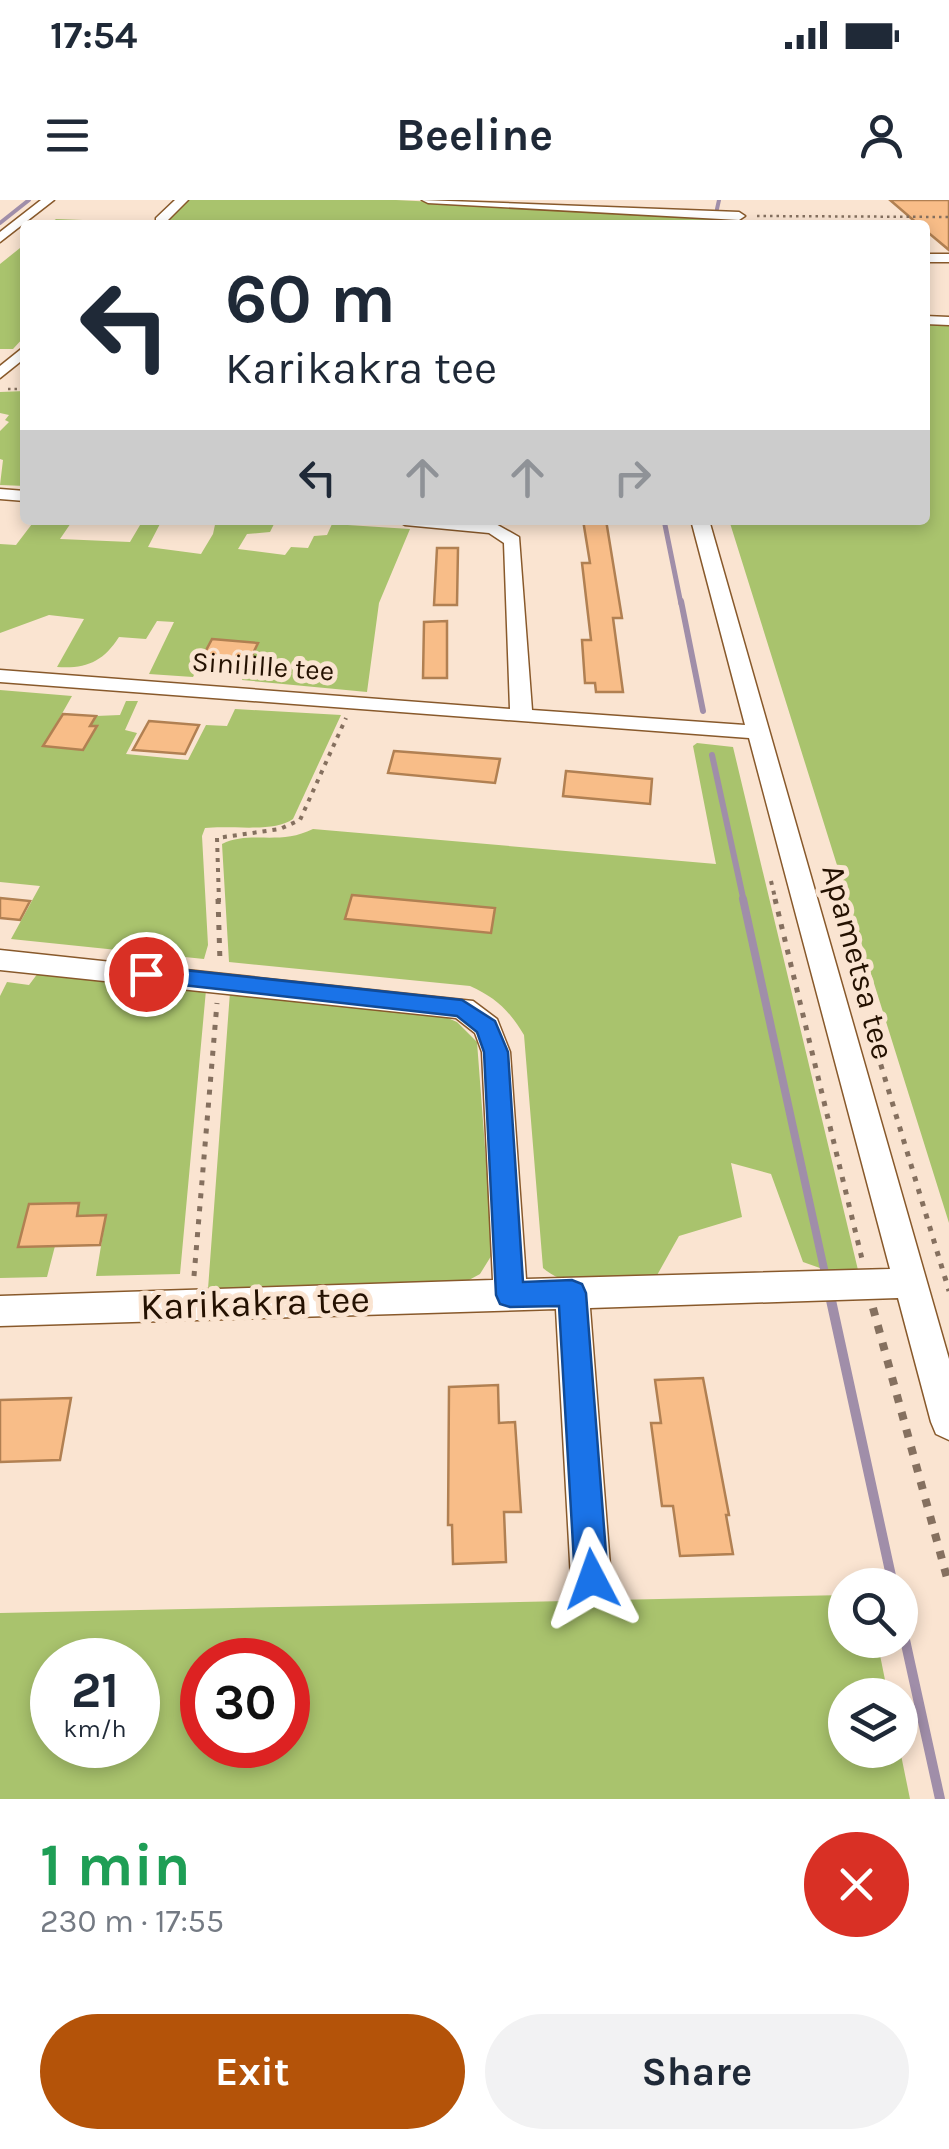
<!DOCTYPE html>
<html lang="en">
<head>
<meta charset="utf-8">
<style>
  :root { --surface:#fff; --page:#f2f2f3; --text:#1f2937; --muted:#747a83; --accent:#b45309 }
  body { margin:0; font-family:Karla,sans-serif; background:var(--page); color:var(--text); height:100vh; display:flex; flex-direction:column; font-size:38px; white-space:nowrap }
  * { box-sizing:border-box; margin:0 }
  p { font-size:32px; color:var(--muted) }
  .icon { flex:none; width:55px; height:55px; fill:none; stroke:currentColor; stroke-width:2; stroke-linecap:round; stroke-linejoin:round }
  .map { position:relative; height:1599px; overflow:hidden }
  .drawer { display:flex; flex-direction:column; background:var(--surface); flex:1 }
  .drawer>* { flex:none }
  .hud { position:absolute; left:20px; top:20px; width:910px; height:305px; border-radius:10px; box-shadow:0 5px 15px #0003; background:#fff; color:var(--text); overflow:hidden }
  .controls { position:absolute; left:828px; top:1368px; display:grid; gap:20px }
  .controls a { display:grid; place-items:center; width:90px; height:90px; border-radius:50%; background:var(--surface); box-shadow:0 5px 15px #0003; font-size:50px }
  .speed { position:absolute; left:30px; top:1438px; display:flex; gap:20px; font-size:50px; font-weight:700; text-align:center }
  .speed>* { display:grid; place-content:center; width:130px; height:130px; border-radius:50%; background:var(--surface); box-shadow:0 5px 15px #0003; line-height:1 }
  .speed small { font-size:25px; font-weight:400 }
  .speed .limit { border:15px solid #d22; background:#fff; color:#111 }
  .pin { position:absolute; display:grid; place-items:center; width:85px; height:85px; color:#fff; margin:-42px; border:5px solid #fff; border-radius:50%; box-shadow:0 2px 10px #0007 }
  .me { position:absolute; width:110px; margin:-55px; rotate:356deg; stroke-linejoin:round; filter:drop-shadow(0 0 8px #0008) }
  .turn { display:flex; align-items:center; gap:35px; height:210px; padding:0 40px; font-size:45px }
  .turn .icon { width:130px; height:130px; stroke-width:2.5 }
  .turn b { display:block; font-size:70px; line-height:85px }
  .lanes { display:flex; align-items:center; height:95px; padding:0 40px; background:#0003; justify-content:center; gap:50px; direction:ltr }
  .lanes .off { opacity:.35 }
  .round { display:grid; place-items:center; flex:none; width:105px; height:105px; border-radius:52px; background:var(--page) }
  .overview { display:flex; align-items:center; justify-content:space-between; height:170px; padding:0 40px }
  h1 { font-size:60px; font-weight:700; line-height:75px; color:#1e9e55 }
  .action { display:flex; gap:20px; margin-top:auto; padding:20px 40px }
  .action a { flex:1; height:115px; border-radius:60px; background:var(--accent); color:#fff; font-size:40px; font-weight:700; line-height:115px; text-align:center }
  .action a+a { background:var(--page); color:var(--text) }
  .status { display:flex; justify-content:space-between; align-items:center; height:70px; padding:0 50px; background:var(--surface); direction:ltr }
  .status svg { height:28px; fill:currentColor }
  header { display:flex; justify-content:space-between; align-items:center; height:130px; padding:0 40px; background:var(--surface); font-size:45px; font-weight:700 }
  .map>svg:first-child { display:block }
  .green { fill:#a9c36d; fill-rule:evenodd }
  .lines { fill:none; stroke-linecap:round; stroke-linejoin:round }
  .stream-far4 { stroke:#a08ea9; stroke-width:4 }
  .stream-far3 { stroke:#a08ea9; stroke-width:5 }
  .stream-far2 { stroke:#a08ea9; stroke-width:6 }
  .stream-far1 { stroke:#a08ea9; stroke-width:8 }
  .stream { stroke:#a08ea9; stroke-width:10 }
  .building { fill:#f8bd88; stroke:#b18052; stroke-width:2.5 }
  .street-casing { stroke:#88592b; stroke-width:3 }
  .path-far3 { stroke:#85705f; stroke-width:2.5; stroke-dasharray:2.5 4; stroke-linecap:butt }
  .path-far2 { stroke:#85705f; stroke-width:4; stroke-dasharray:4 6; stroke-linecap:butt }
  .path-far1 { stroke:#85705f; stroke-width:5; stroke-dasharray:5 8; stroke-linecap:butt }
  .path { stroke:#85705f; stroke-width:8; stroke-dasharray:8 10; stroke-linecap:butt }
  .street { fill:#fff; fill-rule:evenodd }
  .route { fill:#1a73e8; stroke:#114b97; stroke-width:2.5 }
  .labels { text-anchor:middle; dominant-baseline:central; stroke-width:10; stroke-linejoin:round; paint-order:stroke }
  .far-street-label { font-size:28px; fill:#241101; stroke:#fae4d1 }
  .street-label { font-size:32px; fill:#241101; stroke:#fae4d1 }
  .near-street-label { font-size:38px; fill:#241101; stroke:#fae4d1 }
</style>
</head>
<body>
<div class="status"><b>17:54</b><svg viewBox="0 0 49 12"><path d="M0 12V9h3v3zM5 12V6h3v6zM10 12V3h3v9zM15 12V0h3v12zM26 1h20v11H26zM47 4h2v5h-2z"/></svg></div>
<header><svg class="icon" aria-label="menu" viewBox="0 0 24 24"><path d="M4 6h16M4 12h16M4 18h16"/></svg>Beeline<svg class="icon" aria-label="person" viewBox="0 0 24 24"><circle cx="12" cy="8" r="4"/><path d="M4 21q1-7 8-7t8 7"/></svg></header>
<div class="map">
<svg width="949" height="1599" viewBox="0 0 949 1599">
  <rect width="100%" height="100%" fill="#fae4d1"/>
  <path class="green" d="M 187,0 L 396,0 L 709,16 L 732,23 L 48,25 L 56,19 L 163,23 Z
    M 25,44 L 25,136 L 13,149 L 0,149 L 0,64 Z
    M 925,125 L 949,125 L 949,1023 L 729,320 L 925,320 Z
    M 25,191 L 25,286 L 0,285 L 3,260 L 0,259 L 0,231 L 9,222 L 5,220 L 9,215 L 0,213 L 0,192 Z
    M 35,320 L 73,320 L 60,339 L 130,342 L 143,320 L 162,320 L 148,347 L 201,354 L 213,334 L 216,320 L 276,320 L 270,332 L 247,334 L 238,349 L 285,355 L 291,347 L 308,348 L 314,336 L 327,335 L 332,324 L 410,329 L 379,403 L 367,492 L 242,480 L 257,443 L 212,439 L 193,477 L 149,474 L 174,422 L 157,421 L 146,439 L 119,437 C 103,462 86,469 57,467 L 84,419 L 49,415 L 0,433 L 0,344 L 16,345 Z
    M 0,490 L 72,496 L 47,540 L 60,548 L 83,550 L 97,527 L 90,526 L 96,516 L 120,515 L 126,501 L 138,501 L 125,530 L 137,533 L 126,554 L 188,560 L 206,525 L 227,526 L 235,509 L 341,515 L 293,619 C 274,633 231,625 205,628 L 202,636 L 208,745 L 204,759 L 11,739 L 40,686 L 0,682 Z
    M 697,543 L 733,547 L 858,1070 L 834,1073 L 803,1062 L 771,974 L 731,963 L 742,1017 L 679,1036 L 656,1077 C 622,1079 570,1093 543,1068 L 524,835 C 509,810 496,798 470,786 L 229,762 L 222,644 C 251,630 279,646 313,629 L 716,664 L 693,546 Z
    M 38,773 L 206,790 L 180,1074 L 96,1076 L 106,1016 L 77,1016 L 79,1003 L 29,1004 L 18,1046 L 55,1046 L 47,1077 L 0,1078 L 0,796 L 7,782 L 29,785 Z
    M 230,792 L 434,812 L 457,822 L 477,842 L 493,1053 L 480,1074 L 458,1086 L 208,1089 Z
    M 845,1395 L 845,1440 L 877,1440 L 888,1495 L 845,1495 L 845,1550 L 900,1550 L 910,1599 L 0,1599 L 0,1413 ZM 138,1460 L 138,1545 L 52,1545 L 52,1460 ZM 202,1460 L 288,1460 L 288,1545 L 202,1545 Z"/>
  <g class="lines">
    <path class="stream-far4" d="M 717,9 L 719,0
      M 0,23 L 29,0
      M 714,25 L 715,19"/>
    <path class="stream-far3" d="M 664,320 L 681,404"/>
    <path class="stream-far2" d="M 681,401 L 703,511
      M 712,555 L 744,702"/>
    <path class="stream-far1" d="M 743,699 L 826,1078"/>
    <path class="stream" d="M 829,1091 L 893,1385
      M 900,1417 L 940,1599"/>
  </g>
  <path class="building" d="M 890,0 L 949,0 L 949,50 L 925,30 L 925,25 L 919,25 Z
    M 583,320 L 606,320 L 622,418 L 613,418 L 623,492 L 596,492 L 595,483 L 585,483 L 582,440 L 591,440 L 582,363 L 590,363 Z
    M 437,348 L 458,348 L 457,405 L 434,405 Z
    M 447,421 L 447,478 L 423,478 L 424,422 Z
    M 212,439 L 258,443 L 248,464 L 201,460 Z
    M 63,514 L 96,516 L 90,526 L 97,526 L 83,550 L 43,546 Z
    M 149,521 L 199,525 L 185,554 L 133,550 Z
    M 394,551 L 500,559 L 495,583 L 388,573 Z
    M 566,571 L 652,579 L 650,604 L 563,596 Z
    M 352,695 L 495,708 L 491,733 L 345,719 Z
    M 0,698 L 30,701 L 20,720 L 0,718 Z
    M 79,1003 L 77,1016 L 106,1015 L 100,1045 L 18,1047 L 29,1004 Z
    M 703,1178 L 729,1315 L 726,1315 L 733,1354 L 680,1356 L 673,1306 L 662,1306 L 651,1223 L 661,1223 L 655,1180 Z
    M 498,1185 L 499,1223 L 515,1222 L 521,1312 L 504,1312 L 506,1362 L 453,1364 L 452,1325 L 448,1325 L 449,1187 Z
    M 71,1198 L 60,1260 L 0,1262 L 0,1200 Z"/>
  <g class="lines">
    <g class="street-casing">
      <path id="street" d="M 41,0 L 54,0 L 0,42 L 0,32 Z
        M 175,0 L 188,0 L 164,24 L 156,24 L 156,18 Z
        M 422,0 L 739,12 L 745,16 L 739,20 L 428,3 Z
        M 925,54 L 949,54 L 949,62 L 925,62 Z
        M 925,116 L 949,117 L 949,125 L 925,124 Z
        M 25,146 L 25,158 L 0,178 L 0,166 Z
        M 0,289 L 25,291 L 25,301 L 0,299 Z
        M 396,320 L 494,323 L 519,337 L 532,510 L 745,525 L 691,320 L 709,320 L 949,1159 L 949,1240 L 936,1234 L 931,1222 L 898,1098 L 590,1108 L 611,1379 L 605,1393 L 591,1399 L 577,1393 L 571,1379 L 556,1109 L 0,1126 L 0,1096 L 493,1080 L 482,852 L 475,833 L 456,818 L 0,770 L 0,750 L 473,801 L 497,819 L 510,852 L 526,1079 L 890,1069 L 749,538 L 0,482 L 0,470 L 510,509 L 504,343 L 489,333 L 405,325 Z"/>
    </g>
    <path class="path-far3" d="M 757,16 L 949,17
      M 8,189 L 25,189"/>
    <path class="path-far2" d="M 771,681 L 776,702
      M 219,702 L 217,638 L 280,629 L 300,620 L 346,518"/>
    <path class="path-far1" d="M 218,699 L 220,762
      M 775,699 L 862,1059
      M 877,852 L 949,1091
      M 194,1076 L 217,803"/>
    <path class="path" d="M 873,1108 L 949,1385"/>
    <use href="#street" class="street"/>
  </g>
  <path class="route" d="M 146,766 L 462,800 L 495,821 L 508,852 L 523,1082 L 572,1080 L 582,1084 L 586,1093 L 608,1379 L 603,1390 L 592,1395 L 580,1390 L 575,1379 L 559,1106 L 510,1107 L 500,1104 L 496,1095 L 484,852 L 477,832 L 457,816 L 138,780 L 135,774 Z"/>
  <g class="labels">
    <g class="far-street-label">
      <text transform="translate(263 466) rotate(4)">Sinilille tee</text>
    </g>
    <g class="street-label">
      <text transform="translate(858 762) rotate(75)">Apametsa tee</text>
    </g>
    <g class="near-street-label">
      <text transform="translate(255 1103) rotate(-2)">Karikakra tee</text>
    </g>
  </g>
</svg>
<div class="controls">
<a><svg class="icon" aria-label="search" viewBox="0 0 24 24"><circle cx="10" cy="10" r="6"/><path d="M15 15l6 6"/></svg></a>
<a><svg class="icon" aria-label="layers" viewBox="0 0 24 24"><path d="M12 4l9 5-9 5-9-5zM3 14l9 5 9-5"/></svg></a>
</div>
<div class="speed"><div>21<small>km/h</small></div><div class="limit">30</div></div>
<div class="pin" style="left:146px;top:774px;background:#d93025"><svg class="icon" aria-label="arrive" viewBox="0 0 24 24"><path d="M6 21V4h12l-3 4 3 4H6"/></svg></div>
<svg class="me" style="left:592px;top:1379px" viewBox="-20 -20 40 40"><path d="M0-17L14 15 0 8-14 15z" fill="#1a73e8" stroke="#fff" stroke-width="4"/></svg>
<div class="hud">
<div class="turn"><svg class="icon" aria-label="left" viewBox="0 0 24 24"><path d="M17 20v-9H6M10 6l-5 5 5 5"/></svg><div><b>60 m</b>Karikakra tee</div></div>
<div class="lanes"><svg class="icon" aria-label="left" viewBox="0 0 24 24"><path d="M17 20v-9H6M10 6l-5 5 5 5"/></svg><svg class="icon off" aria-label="ahead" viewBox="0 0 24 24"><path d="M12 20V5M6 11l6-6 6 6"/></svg><svg class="icon off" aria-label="ahead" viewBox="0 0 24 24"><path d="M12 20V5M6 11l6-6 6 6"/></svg><svg class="icon off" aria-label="right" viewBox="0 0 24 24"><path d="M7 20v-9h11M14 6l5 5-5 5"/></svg></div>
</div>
</div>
<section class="drawer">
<div class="overview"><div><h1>1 min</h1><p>230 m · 17:55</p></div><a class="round" style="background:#d93025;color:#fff"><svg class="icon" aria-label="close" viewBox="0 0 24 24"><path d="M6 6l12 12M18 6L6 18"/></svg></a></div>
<div class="action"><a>Exit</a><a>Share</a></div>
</section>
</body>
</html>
